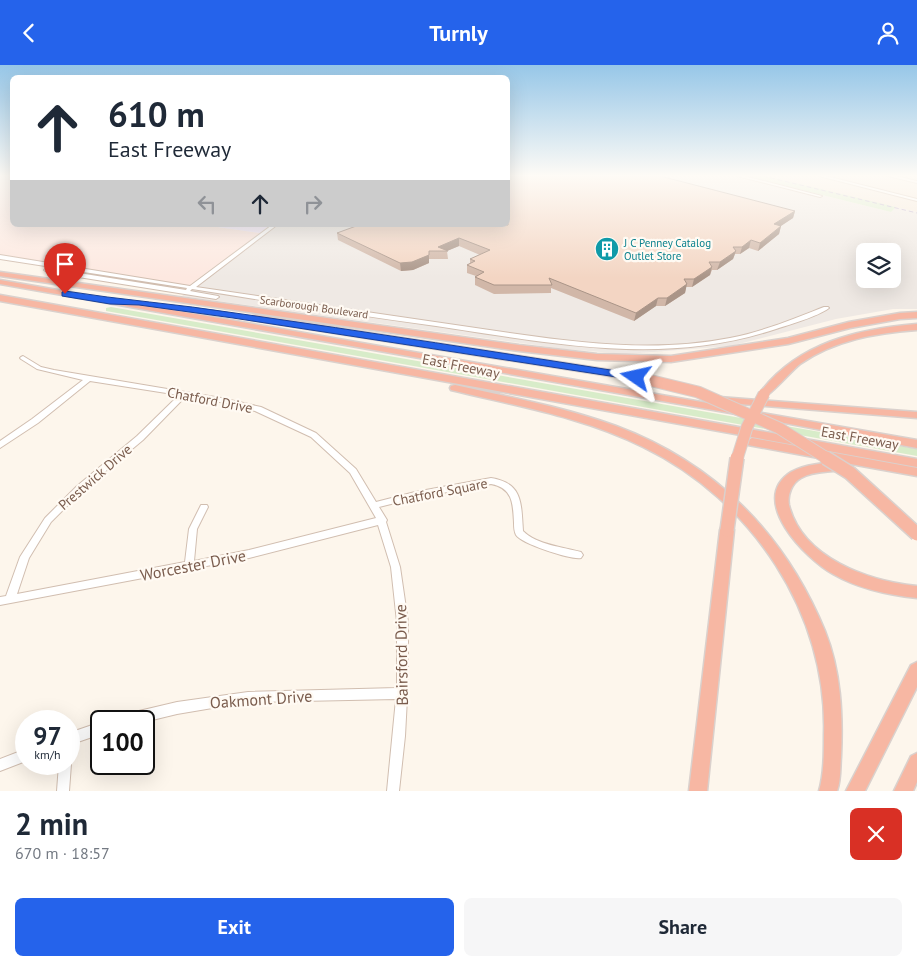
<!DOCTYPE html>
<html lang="en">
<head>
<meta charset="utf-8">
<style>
  :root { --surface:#fff; --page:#f6f6f7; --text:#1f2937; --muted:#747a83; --accent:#2563eb }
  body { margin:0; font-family:"PT Sans",sans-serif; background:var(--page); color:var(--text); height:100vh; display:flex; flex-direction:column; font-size:19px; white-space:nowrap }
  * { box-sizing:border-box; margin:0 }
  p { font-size:16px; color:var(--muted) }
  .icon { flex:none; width:28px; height:28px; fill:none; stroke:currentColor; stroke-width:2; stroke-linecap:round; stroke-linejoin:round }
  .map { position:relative; height:726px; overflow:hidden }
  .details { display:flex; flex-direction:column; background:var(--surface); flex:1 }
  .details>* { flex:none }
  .banner { position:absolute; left:10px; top:10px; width:500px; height:152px; border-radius:8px; box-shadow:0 5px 20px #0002; background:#fff; color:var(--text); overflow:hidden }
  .fabs { position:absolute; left:856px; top:178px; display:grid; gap:10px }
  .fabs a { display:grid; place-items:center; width:45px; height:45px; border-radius:8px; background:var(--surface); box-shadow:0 5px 20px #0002; font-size:25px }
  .speed { position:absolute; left:15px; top:645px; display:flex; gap:10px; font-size:25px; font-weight:700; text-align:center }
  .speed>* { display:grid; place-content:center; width:65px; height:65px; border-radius:50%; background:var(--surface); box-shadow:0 5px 20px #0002; line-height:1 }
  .speed small { font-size:12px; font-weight:400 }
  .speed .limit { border:2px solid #111; border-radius:8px; background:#fff; color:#111 }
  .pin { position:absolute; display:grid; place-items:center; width:42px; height:42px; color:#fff; margin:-51px -21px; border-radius:50% 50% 50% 0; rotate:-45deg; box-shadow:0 0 5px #0007 }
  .pin .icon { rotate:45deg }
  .me { position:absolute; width:55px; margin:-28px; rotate:281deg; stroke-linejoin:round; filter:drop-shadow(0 0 4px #0008) }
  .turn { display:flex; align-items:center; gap:18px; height:105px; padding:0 15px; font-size:22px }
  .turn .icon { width:65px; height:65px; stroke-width:2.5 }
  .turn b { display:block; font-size:35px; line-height:42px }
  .lanes { display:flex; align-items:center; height:48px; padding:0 15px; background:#0003; justify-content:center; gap:25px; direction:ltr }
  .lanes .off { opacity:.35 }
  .round { display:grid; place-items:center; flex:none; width:52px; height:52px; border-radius:8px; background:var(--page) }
  .overview { display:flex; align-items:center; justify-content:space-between; height:85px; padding:0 15px }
  h1 { font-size:30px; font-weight:800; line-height:38px }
  .action { display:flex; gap:10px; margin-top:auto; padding:10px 15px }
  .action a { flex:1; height:58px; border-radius:8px; background:var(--accent); color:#fff; font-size:20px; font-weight:800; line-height:58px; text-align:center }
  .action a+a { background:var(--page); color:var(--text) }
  header { display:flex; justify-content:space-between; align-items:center; height:65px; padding:0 15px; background:var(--accent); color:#fff; font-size:22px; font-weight:800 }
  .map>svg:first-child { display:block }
  .residential { fill:#f5e8da }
  .commercial { fill:#fde8e0 }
  .industrial { fill:#efe9e4; fill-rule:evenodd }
  .education { fill:#f3e8fa }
  .green { fill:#d8ecc9 }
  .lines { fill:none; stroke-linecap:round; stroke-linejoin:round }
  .minor-casing { stroke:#d1beb0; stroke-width:2 }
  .highway-casing { stroke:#dad1cd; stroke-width:3 }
  .minor { fill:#fff; fill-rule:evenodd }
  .highway { fill:#f7b7a3; fill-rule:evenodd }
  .rail { stroke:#b9a8c9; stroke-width:1; stroke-dasharray:4.5 3; stroke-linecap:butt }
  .highway-bridge-far1-casing { stroke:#dad1cd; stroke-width:13; stroke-linecap:butt }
  .highway-bridge-casing { stroke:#dad1cd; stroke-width:16; stroke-linecap:butt }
  .highway-bridge-far1 { stroke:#f7b7a3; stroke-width:11 }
  .highway-bridge { stroke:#f7b7a3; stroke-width:13 }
  .wall { fill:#d1b7a8 }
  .shaded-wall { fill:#aa9588 }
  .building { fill:#f3d5c3; stroke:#aa9588 }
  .route { fill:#2563eb; stroke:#184099 }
  .labels { text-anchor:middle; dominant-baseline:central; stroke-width:4.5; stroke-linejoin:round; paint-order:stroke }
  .far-culture-label { font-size:11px; fill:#0d838f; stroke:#fffaf3; text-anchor:start }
  .far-street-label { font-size:11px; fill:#7a5c4d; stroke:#fffaf3 }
  .street-label { font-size:14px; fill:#7a5c4d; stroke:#fffaf3 }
  .near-street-label { font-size:16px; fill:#7a5c4d; stroke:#fffaf3 }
</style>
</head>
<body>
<header><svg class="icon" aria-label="back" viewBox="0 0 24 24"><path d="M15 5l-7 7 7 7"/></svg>Turnly<svg class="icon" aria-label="person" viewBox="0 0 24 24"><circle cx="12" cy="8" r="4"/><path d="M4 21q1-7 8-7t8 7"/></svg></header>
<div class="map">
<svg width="917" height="726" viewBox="0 0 917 726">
  <rect width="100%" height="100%" fill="#fdf6ec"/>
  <path class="residential" d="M 766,111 L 917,111 L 917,147 L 847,131 Z"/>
  <path class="commercial" d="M 0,111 L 12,111 L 12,160 L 204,160 L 260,168 L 188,221 L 0,190 Z"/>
  <path class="industrial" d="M 508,111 L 745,111 L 891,147 L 896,142 L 917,147 L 917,244 L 893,244 L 836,254 L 731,281 L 626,289 L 564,284 L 182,231 L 279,160 L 508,160 ZM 865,186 L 892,186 L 892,214 L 865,214 Z"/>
  <path class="education" d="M 203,160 L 270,160 L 260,168 Z"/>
  <path class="green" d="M 745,111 L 766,111 L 896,142 L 891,147 Z
    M 111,242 L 917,384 L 917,391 L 106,246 L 106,243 Z"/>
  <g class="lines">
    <g class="minor-casing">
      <path id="minor" d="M 737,111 L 744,111 L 822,131 L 820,132 Z
        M 819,111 L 826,111 L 917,134 L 917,136 Z
        M 888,111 L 896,111 L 917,116 L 917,118 Z
        M 272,160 L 277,160 L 196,222 L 517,269 C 588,279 659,287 730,273 C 762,267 793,254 824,242 L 828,242 L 829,243 C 817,252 791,259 776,264 C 662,302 552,278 436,261 C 355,250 273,237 192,224 L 190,226 L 218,231 L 219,232 L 216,234 L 47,207 L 44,205 L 47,203 L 186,225 L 187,223 L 0,194 L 0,190 L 190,221 Z
        M 23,291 L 41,302 L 54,305 L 221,333 L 261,342 L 316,368 L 356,404 L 376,437 L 415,427 L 491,413 C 523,418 521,438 523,466 C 537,480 563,482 581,487 L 583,490 L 581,493 C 571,495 522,479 516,470 C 514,466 514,462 514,458 C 513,439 513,423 491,419 L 415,433 L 379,442 L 387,455 L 386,457 L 400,502 L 408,557 L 408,614 L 405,671 L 399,726 L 387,726 L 396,634 L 248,637 L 177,649 L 144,657 L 116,656 L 118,652 L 122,650 L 177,637 L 248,627 L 397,623 L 397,557 L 391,502 L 378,460 L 249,493 L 0,540 L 0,532 L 6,531 L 20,492 L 45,453 L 77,421 L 137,371 L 179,330 L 90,316 L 38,358 L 0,383 L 0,376 L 32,354 L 83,315 L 37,304 L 21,294 L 20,293 L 21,292 ZM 186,331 L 231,339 L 255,346 L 311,372 L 350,408 L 376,453 L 249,485 L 194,496 L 197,464 L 208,442 L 207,440 L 201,440 L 189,464 L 185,497 L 17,529 L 29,493 L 51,457 L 83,425 L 143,375 Z
        M 101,657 L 101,669 L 69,680 L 69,668 Z
        M 26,684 L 26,696 L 0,706 L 0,694 Z
        M 69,694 L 71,699 L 69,726 L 57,726 L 59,699 L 69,699 Z"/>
    </g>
    <g class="highway-casing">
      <path id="highway" d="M 0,207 L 519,280 L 597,289 L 671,291 L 788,273 L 849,257 L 900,248 L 917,247 L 917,253 L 900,254 L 850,263 L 788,279 L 671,297 L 597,295 L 519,286 L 0,211 Z
        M 0,215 L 736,343 L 741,346 L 736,349 L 0,219 Z
        M 0,230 L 917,394 L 917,402 L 0,236 Z
        M 254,250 L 636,309 L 641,312 L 636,315 L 251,255 L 250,253 Z
        M 917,259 L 917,265 C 876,268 835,275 800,299 C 792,305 770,331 764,332 L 759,329 C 797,278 857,264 917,259 Z
        M 455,320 C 509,332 564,342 616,361 C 715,398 785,469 825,566 C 841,606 843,649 841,692 C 840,704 841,715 837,726 L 819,726 C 824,709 824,688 824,670 C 828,548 752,435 643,382 C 583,352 516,341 451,325 L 450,323 L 451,321 Z
        M 719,332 L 917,347 L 917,353 L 715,337 L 714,335 Z
        M 751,346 L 917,375 L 917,383 L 747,351 L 746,349 L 747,347 Z
        M 752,373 L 917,403 L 917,411 L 845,398 L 847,401 L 845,404 C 830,408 815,405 801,413 C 792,418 787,430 789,440 C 802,493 868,516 917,521 L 917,533 C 888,530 859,524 833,509 C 806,494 747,435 791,407 C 806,399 824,398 840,397 L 748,380 L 746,377 Z
        M 727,460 L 732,461 L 734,465 L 707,726 L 689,726 L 720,465 L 722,461 Z
        M 917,597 L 917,622 L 865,726 L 846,726 L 911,600 Z
        M 917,688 L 917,717 L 913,726 L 894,726 L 911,691 Z"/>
    </g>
    <use href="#minor" class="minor"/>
    <use href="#highway" class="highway"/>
    <path class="rail" d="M 763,111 L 917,148"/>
    <g class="highway-bridge-far1-casing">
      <path id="highway-bridge-far1" d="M 636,312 L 698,327 L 779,363 L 828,394
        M 737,394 L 747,362 L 764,329"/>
    </g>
    <g class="highway-bridge-casing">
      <path id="highway-bridge" d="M 826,393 L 850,408 L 917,469
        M 727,465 L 737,393"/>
    </g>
    <use href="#highway-bridge-far1" class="highway-bridge-far1"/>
    <use href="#highway-bridge" class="highway-bridge"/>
  </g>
  <path class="wall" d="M 795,146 L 793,153 L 780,161 L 781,161 L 779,169 L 758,186 L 749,183 L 740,189 L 735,189 L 733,194 L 717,205 L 712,205 L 710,210 L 692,222 L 686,222 L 685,228 L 665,241 L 656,241 L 634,256 L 551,223 L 551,228 L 494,229 L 475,220 L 475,212 L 476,211 L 467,208 L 467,200 L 470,198 L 470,194 L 480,190 L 459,181 L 447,186 L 448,194 L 429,194 L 429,198 L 413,205 L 401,206 L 338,175 L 337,168 Z"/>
  <path class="shaded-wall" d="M 795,146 L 793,153 L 772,167 L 774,159 Z
    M 781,161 L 779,169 L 758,186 L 760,178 Z
    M 459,173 L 459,181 L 447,186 L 438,182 Z
    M 751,175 L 749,183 L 740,189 L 742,182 Z
    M 736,186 L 733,194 L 717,205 L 720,197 Z
    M 429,190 L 429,198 L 413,205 L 401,206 L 400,198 Z
    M 712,202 L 710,210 L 692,222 L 694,214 Z
    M 687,219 L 685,228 L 665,241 L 667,233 Z
    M 658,233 L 656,241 L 634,256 L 636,248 Z"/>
  <path class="building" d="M 508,111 L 660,111 L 795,146 L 774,159 L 781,161 L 760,178 L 751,175 L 742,182 L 733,182 L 736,186 L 720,197 L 709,197 L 712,202 L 694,214 L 684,214 L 687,219 L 667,233 L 658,233 L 636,248 L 549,213 L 552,220 L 494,220 L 475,212 L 484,207 L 467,200 L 475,196 L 470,194 L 490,185 L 459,173 L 438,182 L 448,186 L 429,186 L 429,190 L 412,197 L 400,198 L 337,168 L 359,160 L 508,160 Z"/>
  <linearGradient id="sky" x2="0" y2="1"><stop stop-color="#97c7e8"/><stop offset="0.52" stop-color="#fefbf6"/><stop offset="1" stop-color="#fefbf6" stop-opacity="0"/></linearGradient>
  <rect width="917" height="213" fill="url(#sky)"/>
  <path class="route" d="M 65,226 C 121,235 178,239 235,248 C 369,267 502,288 636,309 L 641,312 L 636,315 L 233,253 L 139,240 L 110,239 L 62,231 L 62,227 Z"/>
  <defs>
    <g id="building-disc" transform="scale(1.25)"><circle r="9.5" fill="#0f9aa8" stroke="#fffaf3"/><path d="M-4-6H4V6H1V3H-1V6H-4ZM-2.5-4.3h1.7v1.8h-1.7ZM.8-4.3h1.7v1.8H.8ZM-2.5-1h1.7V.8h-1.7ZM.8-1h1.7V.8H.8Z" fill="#fff"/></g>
  </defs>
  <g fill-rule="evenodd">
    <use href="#building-disc" x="607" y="184"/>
  </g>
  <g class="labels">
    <g class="far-culture-label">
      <text x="624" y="178">J C Penney Catalog<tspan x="624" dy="13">Outlet Store</tspan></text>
    </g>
    <g class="far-street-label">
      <text transform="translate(314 242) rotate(8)">Scarborough Boulevard</text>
    </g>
    <g class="street-label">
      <text transform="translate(461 301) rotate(11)">East Freeway</text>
      <text transform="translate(210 335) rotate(11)">Chatford Drive</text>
      <text transform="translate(860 373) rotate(10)">East Freeway</text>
      <text transform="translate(95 412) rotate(-41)">Prestwick Drive</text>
      <text transform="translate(440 427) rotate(-11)">Chatford Square</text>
    </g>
    <g class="near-street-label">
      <text transform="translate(193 500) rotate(-11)">Worcester Drive</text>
      <text transform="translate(401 590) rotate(-91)">Bairsford Drive</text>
      <text transform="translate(261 634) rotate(-4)">Oakmont Drive</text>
    </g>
  </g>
</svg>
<div class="fabs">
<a><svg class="icon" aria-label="layers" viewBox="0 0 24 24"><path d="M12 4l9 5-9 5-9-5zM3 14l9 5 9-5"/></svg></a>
</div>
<div class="speed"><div>97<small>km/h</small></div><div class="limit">100</div></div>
<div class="pin" style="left:65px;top:229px;background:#d93025"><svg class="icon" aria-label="arrive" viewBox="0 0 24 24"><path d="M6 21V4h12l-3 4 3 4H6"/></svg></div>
<svg class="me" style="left:636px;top:312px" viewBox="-20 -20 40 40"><path d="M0-17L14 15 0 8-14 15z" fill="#2563eb" stroke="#fff" stroke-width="4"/></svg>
<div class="banner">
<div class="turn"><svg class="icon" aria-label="ahead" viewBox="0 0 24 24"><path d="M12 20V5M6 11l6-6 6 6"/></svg><div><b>610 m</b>East Freeway</div></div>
<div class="lanes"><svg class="icon off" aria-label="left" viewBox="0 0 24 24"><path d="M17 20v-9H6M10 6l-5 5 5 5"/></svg><svg class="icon" aria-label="ahead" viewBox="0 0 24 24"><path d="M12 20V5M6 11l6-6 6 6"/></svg><svg class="icon off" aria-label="right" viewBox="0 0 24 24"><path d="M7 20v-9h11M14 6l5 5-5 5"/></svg></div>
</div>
</div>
<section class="details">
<div class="overview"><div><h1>2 min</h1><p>670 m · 18:57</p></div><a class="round" style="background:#d93025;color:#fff"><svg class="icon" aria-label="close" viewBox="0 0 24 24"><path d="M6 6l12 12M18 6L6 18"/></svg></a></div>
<div class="action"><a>Exit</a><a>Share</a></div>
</section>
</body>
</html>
